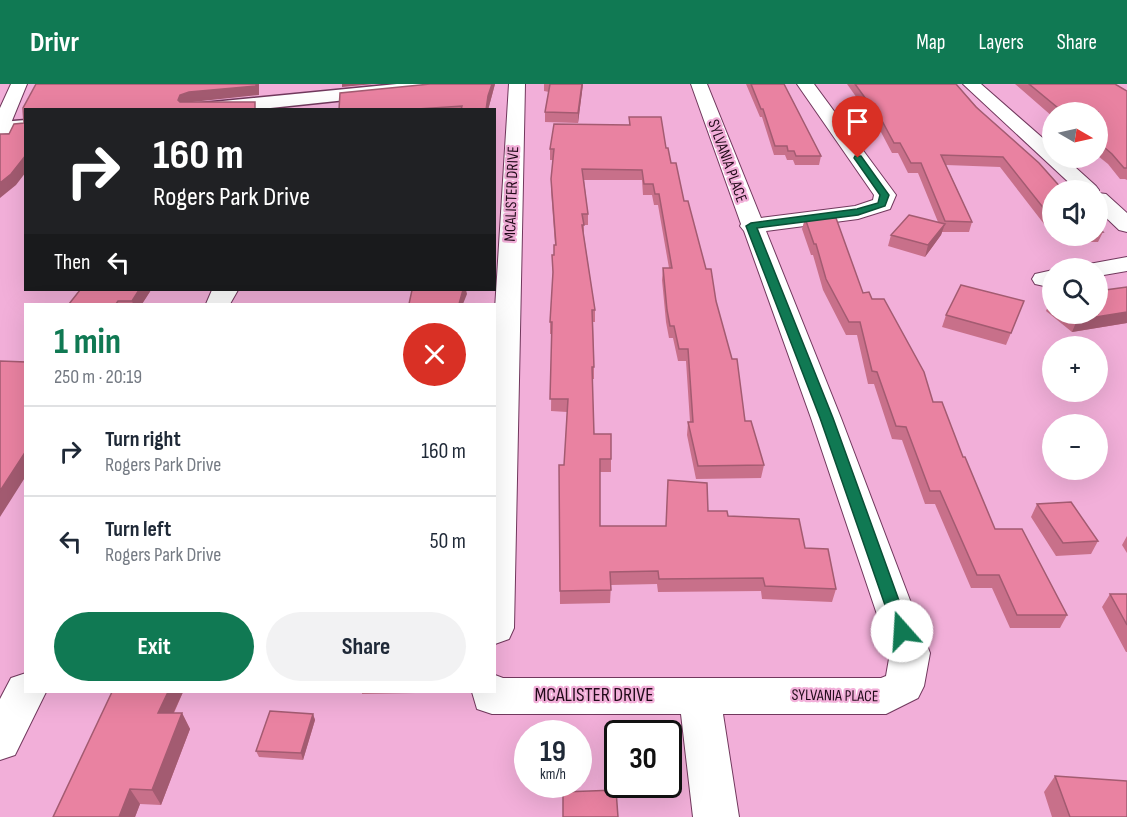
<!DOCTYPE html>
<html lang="en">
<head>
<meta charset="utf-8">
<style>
  :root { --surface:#fff; --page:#f2f2f3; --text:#1f2937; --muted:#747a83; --line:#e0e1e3; --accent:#107953 }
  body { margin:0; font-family:"Sofia Sans Condensed",sans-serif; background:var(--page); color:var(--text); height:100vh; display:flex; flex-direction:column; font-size:22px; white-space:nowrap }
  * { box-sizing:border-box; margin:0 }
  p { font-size:20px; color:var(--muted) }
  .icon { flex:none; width:33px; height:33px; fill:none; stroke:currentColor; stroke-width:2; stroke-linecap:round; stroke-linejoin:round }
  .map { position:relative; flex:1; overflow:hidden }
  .panel { position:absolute; left:24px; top:219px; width:472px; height:390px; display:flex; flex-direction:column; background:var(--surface); border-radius:0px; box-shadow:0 6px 24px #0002 }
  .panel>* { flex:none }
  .top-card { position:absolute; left:24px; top:24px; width:472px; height:183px; border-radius:0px; box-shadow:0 6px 24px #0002; background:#202124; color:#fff; overflow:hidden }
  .needle { width:39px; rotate:99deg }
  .fabs { position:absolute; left:1042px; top:18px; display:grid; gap:12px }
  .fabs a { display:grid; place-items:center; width:66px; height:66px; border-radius:50%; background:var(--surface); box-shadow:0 6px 24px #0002; font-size:30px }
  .speed { position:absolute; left:514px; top:636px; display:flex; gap:12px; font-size:30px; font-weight:700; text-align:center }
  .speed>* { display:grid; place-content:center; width:78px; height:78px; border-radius:50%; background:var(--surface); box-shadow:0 6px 24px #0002; line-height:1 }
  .speed small { font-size:15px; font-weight:400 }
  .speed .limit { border:3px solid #111; border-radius:9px; background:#fff; color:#111 }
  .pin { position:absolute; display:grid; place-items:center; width:51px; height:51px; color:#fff; margin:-62px -26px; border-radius:50% 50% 50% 0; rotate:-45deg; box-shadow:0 0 6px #0007 }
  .pin .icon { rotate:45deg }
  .me { position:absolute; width:66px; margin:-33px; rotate:341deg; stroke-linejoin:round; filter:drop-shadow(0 0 4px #0008) }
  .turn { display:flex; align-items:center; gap:21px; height:126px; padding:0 30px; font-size:27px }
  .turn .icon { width:78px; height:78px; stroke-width:2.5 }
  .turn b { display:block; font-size:42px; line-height:51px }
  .then { display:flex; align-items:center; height:57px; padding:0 30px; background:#0003; gap:12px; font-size:22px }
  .round { display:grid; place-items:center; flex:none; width:63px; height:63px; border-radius:32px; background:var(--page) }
  .head { display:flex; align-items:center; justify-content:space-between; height:102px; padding:0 30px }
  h1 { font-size:36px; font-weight:700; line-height:45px; color:var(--accent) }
  .primary-button { display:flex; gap:12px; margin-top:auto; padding:12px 30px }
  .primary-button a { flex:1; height:69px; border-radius:36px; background:var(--accent); color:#fff; font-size:24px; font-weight:700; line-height:69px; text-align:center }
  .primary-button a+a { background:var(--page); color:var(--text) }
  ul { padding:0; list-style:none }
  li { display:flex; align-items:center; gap:18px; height:90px; padding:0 30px; border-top:2px solid var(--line) }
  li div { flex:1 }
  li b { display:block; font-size:22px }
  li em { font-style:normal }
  header { display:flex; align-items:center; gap:36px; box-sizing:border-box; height:84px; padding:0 30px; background:var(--accent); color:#fff }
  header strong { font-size:28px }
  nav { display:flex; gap:33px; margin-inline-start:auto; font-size:21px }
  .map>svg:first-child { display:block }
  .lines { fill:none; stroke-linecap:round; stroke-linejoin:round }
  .minor-casing { stroke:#71385d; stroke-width:2 }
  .tertiary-casing { stroke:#71385d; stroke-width:3 }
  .minor { fill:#fff; fill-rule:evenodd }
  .tertiary { fill:#fff; fill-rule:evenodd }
  .wall { fill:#c8708a }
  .shaded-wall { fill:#a35b71 }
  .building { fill:#e982a1; stroke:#a35b71; stroke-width:1.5 }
  .route { fill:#107953; stroke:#0a4f36; stroke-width:1.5 }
  .labels { text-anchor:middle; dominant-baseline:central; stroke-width:4.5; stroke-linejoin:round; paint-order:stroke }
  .street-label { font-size:16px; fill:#220b1a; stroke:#f2afd9 }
  .near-street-label { font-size:20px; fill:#220b1a; stroke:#f2afd9 }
</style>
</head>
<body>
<header>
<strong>Drivr</strong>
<nav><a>Map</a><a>Layers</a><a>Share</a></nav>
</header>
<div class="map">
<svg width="1127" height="733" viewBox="0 0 1127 733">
  <rect width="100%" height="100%" fill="#f2afd9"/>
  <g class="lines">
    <g class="minor-casing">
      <path id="minor" d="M 11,0 L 27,0 L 9,44 L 7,48 L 0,50 L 0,24 Z
        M 509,0 L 525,0 L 514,544 L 509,555 L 495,560 L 495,225 Z
        M 691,0 L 707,0 L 761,134 L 855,122 L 873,116 L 874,111 L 797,0 L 814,0 L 896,111 L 890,125 L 858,135 L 766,147 L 841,334 L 930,569 L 924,602 L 918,614 L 886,630 L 723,630 L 739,733 L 693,733 L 681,630 L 492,630 L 477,625 L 472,608 L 495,608 L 495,591 L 503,594 L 881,594 L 886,592 L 890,569 L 811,334 L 744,147 L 740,142 L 741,140 Z
        M 963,0 L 981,0 L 1053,63 L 1053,74 L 1065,74 L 1096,102 L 1099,106 L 1098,108 L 1077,106 Z
        M 1098,109 L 1106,110 L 1127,129 L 1127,148 L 1119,146 L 1098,126 Z
        M 1127,173 L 1127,187 L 1098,192 L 1098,184 L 1086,184 L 1089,180 Z
        M 1053,186 L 1053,200 L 1044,202 L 1035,200 L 1032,195 L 1035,190 Z
        M 212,206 L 238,206 L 230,220 L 206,220 Z
        M 26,589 L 26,608 L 46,608 L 15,671 L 0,676 L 0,615 L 11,594 Z"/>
    </g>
    <g class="tertiary-casing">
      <path id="tertiary" d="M 397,0 L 459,0 L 456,4 L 450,5 L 252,26 L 183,26 L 185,22 L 192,20 Z
        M 26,36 L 26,48 L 0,50 L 0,38 Z"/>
    </g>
    <use href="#minor" class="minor"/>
    <use href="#tertiary" class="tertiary"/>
  </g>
  <path class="wall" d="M 430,0 L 495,0 L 488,26 L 339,26 Z
    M 544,0 L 583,0 L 578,39 L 545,38 L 545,28 L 549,8 L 544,7 Z
    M 746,0 L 784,0 L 821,72 L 819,81 L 795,81 L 793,76 L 787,76 L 785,71 L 774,71 L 762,33 L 760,33 Z
    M 847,0 L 956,0 L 1053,106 L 1053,149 L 1051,149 L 1000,83 L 946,81 L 972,138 L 969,148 L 942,148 L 941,151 L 925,173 L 888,162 L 891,151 L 938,138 L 918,89 L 908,89 L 898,69 L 892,69 L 872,31 L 869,31 Z
    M 1015,0 L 1115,0 L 1127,7 L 1127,96 L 1125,95 L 1120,95 L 1108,80 L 1098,72 L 1098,28 L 1053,28 L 1053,33 Z
    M 629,33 L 666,64 L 684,117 L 716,217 L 745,337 L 764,381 L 761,394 L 696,395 L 687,351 L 688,338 L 690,338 L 686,277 L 678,277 L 673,254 L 669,254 L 666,238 L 662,196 L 663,184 L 669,184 L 658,121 L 654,121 L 652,111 L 643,111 L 642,96 L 584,96 L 588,130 L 588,141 L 584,141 L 584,152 L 595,226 L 595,238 L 593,238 L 594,283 L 594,295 L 592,295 L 594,350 L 611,375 L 611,388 L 600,388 L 600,442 L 666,442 L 668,396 L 708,427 L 728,432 L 805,464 L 836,505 L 832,518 L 762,515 L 761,507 L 658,508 L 657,500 L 611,501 L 610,519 L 560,520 L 559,381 L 564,381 L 567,328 L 551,327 L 552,250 L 550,250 L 550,238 L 553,195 L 552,171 L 554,171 L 554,161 L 555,161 L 551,106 L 551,95 L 553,76 L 550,76 L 550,65 L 629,41 Z
    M 805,134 L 863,209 L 872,215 L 933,318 L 963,373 L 995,445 L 1067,531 L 1060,544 L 1010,544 L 992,504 L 971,504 L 935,420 L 925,420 L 902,356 L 892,355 L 874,300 L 868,300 L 857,251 L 846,251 L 823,206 L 813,171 L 811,171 L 802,145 Z
    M 1098,142 L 1103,148 L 1098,158 L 1064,158 L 1059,152 L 1098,152 Z
    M 1127,203 L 1127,239 L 1072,248 L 1046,227 L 1051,215 L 1053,215 L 1053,230 L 1098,230 Z
    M 151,206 L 142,220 L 69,220 Z
    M 1024,217 L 1006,261 L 942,243 L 946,231 Z
    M 1037,420 L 1098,457 L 1091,470 L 1056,472 L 1031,433 Z
    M 1127,452 L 1127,469 L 1122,461 Z
    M 1110,510 L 1127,510 L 1127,568 L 1126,568 L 1102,523 Z
    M 112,608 L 183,608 L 174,629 L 182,629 L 190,645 L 161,721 L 140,720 L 135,733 Z
    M 362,608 L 416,608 L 416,609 L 362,610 Z
    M 313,630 L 315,636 L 303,676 L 259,673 L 256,667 Z
    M 1055,692 L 1127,733 L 1052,733 L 1044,708 Z"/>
  <path class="shaded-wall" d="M 256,0 L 259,0 L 259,11 L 192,18 L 183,21 L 178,16 L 180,11 L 189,8 Z
    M 342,0 L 374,0 L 342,3 Z
    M 492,0 L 495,0 L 488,26 L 486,26 L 488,12 Z
    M 582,0 L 583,0 L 578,39 L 578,29 Z
    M 26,71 L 26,88 L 16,101 L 0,114 L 0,99 Z
    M 945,140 L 941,151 L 925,173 L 928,161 Z
    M 139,206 L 151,206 L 142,220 L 133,220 L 132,217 Z
    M 463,206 L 466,206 L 467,210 L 463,220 L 459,220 Z
    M 1127,228 L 1127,239 L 1072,248 L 1077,236 Z
    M 26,367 L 26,392 L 0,433 L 0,407 Z
    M 168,608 L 183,608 L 166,645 L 158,629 Z
    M 182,629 L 190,645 L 161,721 L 152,706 Z
    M 313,630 L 315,636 L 303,676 L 301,669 Z
    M 130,705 L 140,720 L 135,733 L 119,733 Z"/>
  <path class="building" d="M 36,0 L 256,0 L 256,2 L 189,8 L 180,11 L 178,16 L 180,18 L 255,18 L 255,26 L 26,26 L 26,71 L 11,90 L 0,99 L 0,50 L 9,50 L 14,40 L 24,39 L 23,24 Z
    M 430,0 L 492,0 L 488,12 L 486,26 L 461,26 L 462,22 L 402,26 L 339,26 L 340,9 Z
    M 550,0 L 582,0 L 578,29 L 545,28 Z
    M 751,0 L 784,0 L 821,72 L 796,72 L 794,67 L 788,67 L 787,62 L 775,62 L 763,25 L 761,25 Z
    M 855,0 L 956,0 L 976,23 L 1039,79 L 1063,106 L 1053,106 L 1053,136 L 1003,73 L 941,71 L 972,138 L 945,137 L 921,79 L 911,79 L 900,59 L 894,59 L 874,22 L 871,22 Z
    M 1029,0 L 1115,0 L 1127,7 L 1127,84 L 1124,84 L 1112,70 L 1098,58 L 1098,28 L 1063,28 Z
    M 629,33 L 661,33 L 666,64 L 668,64 L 671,79 L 676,79 L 684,117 L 688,117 L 706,185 L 711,185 L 716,217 L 732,275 L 737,275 L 745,337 L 751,337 L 764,381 L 698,382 L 688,338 L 693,338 L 688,265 L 679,265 L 674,242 L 670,242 L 667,226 L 663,184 L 672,184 L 659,110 L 655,110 L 653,100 L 644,100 L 642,86 L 582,85 L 588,130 L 582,130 L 584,141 L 582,141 L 595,226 L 592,226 L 594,283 L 592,283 L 594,350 L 611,350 L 611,375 L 600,375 L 600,442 L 666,442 L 668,396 L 707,399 L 708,427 L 727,427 L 728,432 L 799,435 L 805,464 L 828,465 L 836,505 L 765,502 L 763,494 L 659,495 L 658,487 L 610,488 L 611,506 L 560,507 L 559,381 L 564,381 L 568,315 L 550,315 L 552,238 L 550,238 L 553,188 L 552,171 L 554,171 L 554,161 L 556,161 L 551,95 L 554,65 L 550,65 L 554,40 L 630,41 Z
    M 909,131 L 945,140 L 928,161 L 891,151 Z
    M 805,134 L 836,134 L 863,209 L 869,208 L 872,215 L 884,215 L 924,288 L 933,318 L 942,318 L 963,373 L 965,373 L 995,445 L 1022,445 L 1067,531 L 1017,531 L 999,491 L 977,491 L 940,407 L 930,407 L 906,343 L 896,342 L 877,288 L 872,287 L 860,238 L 849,238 L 826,195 L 816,160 L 814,160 Z
    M 1098,142 L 1103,148 L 1098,148 Z
    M 961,201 L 1024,217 L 1011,249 L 946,231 Z
    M 1127,203 L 1127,228 L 1077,236 L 1069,230 L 1098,230 L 1098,207 Z
    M 80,206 L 139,206 L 132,217 L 118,217 L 116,220 L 69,220 Z
    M 412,206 L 463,206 L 459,220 L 409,220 Z
    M 0,277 L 26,278 L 26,367 L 0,407 Z
    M 1071,418 L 1098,457 L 1063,459 L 1037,420 Z
    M 1110,510 L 1127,510 L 1127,541 Z
    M 112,608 L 168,608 L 158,629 L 182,629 L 152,706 L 130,705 L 119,733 L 53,733 Z
    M 270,627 L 313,630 L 301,669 L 256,667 Z
    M 1055,692 L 1127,697 L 1127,733 L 1070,733 Z
    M 616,706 L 618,733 L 563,733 L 563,708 Z"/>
  <path class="route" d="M 855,72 L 861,72 L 889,111 L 885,122 L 858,131 L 757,144 L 833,334 L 910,547 L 908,552 L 902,554 L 896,552 L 894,547 L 820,334 L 746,142 L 751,139 L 857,125 L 878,119 L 880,111 L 854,74 Z"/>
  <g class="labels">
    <g class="street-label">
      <text transform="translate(727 77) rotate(70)">SYLVANIA PLACE</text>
      <text transform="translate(512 110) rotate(-88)">MCALISTER DRIVE</text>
      <text transform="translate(835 612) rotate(1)">SYLVANIA PLACE</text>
    </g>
    <g class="near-street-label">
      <text x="594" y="611">MCALISTER DRIVE</text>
    </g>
  </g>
</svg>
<div class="fabs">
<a><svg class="needle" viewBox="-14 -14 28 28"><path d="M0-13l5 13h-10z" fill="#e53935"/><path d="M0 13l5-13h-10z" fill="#747a83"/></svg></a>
<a><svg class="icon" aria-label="sound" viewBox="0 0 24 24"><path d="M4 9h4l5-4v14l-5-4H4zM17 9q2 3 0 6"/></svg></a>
<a><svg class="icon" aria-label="search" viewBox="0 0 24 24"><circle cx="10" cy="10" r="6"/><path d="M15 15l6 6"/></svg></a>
<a>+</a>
<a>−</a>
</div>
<div class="speed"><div>19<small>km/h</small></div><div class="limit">30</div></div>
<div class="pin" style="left:858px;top:74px;background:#d93025"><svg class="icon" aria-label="arrive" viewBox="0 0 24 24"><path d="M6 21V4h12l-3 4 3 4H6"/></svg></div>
<svg class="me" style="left:902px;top:547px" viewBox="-20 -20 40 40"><circle r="19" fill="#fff"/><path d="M0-13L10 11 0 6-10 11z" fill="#107953"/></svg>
<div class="top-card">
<div class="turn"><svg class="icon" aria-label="right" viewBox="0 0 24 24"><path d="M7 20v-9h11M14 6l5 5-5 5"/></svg><div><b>160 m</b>Rogers Park Drive</div></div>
<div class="then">Then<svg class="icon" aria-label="left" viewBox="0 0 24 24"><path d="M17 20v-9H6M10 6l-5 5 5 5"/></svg></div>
</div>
<section class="panel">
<div class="head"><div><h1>1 min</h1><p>250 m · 20:19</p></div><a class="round" style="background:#d93025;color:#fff"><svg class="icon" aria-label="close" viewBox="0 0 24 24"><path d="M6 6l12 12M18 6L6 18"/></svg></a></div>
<ul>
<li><svg class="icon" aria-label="right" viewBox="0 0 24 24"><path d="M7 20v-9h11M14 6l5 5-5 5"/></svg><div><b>Turn right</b><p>Rogers Park Drive</p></div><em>160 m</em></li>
<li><svg class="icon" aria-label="left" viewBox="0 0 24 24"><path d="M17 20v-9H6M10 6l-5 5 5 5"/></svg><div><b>Turn left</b><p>Rogers Park Drive</p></div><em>50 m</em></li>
</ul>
<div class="primary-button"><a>Exit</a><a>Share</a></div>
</section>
</div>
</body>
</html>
